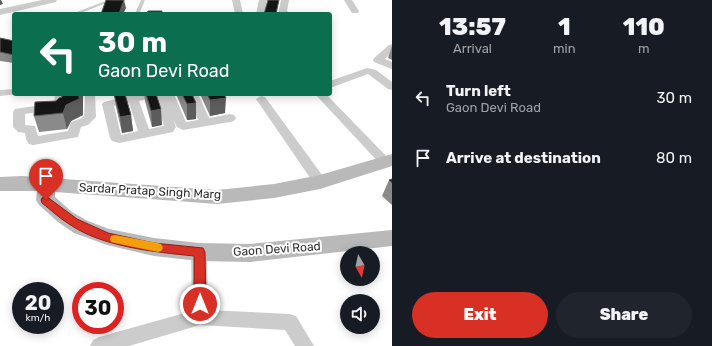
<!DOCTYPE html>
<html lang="en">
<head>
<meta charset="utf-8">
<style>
  :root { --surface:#171b24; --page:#20242c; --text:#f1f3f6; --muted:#9ea1a6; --accent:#d93025 }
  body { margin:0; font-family:Rubik,sans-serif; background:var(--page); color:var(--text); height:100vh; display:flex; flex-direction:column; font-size:15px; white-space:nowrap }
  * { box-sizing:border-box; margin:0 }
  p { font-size:13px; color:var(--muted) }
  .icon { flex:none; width:22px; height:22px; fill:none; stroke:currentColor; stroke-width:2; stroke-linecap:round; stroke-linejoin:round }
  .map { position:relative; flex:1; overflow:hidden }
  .sheet { display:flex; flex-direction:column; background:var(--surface); width:320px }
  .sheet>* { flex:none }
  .hud { position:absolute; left:12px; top:12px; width:320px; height:84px; border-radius:4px; box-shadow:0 2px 10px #0003; background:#0b6e4f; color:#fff; overflow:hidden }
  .needle { width:26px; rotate:171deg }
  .tools { position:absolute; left:340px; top:246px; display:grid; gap:8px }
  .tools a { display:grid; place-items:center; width:40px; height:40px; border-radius:50%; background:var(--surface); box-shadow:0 2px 10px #0003; font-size:20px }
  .speed { position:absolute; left:12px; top:282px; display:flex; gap:8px; font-size:20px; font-weight:700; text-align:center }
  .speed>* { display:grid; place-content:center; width:52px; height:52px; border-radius:50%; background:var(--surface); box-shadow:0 2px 10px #0003; line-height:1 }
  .speed small { font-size:10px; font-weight:400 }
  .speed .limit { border:6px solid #d22; background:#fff; color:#111 }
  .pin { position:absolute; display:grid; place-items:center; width:34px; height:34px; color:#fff; margin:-41px -17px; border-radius:50% 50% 50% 0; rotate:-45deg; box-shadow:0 0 4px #0007 }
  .pin .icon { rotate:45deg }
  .me { position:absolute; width:44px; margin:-22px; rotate:0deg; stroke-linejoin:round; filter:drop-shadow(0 0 3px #0008) }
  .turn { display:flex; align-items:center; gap:14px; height:84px; padding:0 20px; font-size:18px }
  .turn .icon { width:52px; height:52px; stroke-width:2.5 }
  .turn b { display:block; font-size:28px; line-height:34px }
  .eta { display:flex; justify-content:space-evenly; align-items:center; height:68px; text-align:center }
  .eta b { font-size:24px; font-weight:800; line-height:28px }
  .button { display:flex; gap:8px; margin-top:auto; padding:8px 20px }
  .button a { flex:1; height:46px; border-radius:24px; background:var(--accent); color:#fff; font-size:16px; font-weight:800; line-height:46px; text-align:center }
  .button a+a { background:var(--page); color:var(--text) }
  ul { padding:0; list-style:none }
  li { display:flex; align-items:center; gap:12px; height:60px; padding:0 20px }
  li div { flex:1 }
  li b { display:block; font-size:15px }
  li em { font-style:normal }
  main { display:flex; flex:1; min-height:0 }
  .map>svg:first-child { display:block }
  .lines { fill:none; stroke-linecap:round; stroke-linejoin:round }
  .lane { fill:#ccc; fill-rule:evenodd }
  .street { fill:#ccc; fill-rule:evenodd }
  .secondary { fill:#b9b9b9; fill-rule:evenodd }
  .wall { fill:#8a8a8a }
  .shaded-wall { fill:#5c5c5c }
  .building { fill:#161616; stroke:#5c5c5c }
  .route { fill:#d93025; stroke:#8d1f18 }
  .slow { fill:#f59e0b }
  .labels { text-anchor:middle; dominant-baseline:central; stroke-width:4; stroke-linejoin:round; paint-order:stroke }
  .street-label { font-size:12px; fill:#2f2f2f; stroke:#fff }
</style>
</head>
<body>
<main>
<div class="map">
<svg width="392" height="346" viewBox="0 0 392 346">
  <rect width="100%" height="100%" fill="#fff"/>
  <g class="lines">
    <path class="lane" d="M 108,0 L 114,0 L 78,14 L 72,14 Z
      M 141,0 L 145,0 L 139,14 L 135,14 Z"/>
    <path class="street" d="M 42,0 L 57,0 L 56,2 L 0,15 L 0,9 Z
      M 232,0 L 240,0 L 243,14 L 235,14 Z
      M 259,0 L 267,0 L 264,14 L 256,14 Z
      M 281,0 L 289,0 L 287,11 L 292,14 L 278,14 Z
      M 344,0 L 352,0 L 359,11 L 358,13 L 352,13 Z
      M 392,44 L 392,52 L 385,59 L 392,62 L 392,69 L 374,62 L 373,60 L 374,58 L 389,45 Z
      M 367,68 L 376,70 L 392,82 L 392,90 L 388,89 L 368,74 L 330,88 L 330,81 Z
      M 14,89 L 14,94 L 18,94 L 0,96 L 0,90 Z
      M 55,94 L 65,94 L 66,107 L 60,115 L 44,117 L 40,116 L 38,112 L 25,114 L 25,125 L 35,126 L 38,136 L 68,131 L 71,122 L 80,119 L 84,116 L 85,94 L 95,94 L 96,117 L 88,125 L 81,127 L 78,137 L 33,145 L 29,144 L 26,139 L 25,133 L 18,132 L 13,127 L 13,112 L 15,109 L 41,105 L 47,106 L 49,109 L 53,109 L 54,107 Z
      M 121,94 L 174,94 L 186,122 L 198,120 L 188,94 L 198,94 L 209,118 L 230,114 L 234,115 L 236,118 L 234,121 L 230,122 L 183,130 L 177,127 L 173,119 L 176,127 L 173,132 L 119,143 L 112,141 L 110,138 L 102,104 L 104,102 L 124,97 ZM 155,97 L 164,126 L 149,129 L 139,101 ZM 129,103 L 138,131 L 121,135 L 114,106 Z
      M 315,94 L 326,94 L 389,159 L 391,162 L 389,165 L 385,166 L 381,165 Z
      M 261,96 L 265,97 L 325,179 L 327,182 L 325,185 L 320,187 L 315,185 L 256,99 Z
      M 199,246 L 204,248 L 207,252 L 208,310 L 290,314 L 296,316 L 314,346 L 295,346 L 285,330 L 200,325 L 129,346 L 90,346 L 93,340 L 99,337 L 192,311 L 191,252 L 194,248 Z"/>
    <path class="secondary" d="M 392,154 L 392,166 L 320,189 L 274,198 L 217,204 L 55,192 L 55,197 L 72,212 L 88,221 L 109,229 L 154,238 L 199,243 L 250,244 L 392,230 L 392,246 L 250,262 L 199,261 L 154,256 L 107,245 L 74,233 L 58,222 L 39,205 L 36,200 L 37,191 L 0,191 L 0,177 L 22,176 L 217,190 L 274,184 L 320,175 Z"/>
  </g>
  <path class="wall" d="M 0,38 L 14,41 L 14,63 L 0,61 Z
    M 392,46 L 392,60 L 388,58 Z
    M 62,94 L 83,94 L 83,115 L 71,121 L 67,129 L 39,132 L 34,116 L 56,101 L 62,97 Z
    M 114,94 L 131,115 L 133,131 L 122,133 L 116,107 Z
    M 144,94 L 156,94 L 162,125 L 152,127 L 145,101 Z
    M 176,94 L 192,94 L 196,119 L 187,120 Z
    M 200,94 L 224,94 L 225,113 L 210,116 Z
    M 392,179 L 392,205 L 382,196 L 389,180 Z"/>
  <path class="shaded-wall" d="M 0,0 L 1,0 L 3,4 L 0,5 Z
    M 124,0 L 126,8 L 123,14 L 119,14 Z
    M 79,94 L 83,94 L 83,115 L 71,121 L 67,129 L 63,113 L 66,105 Z
    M 226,98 L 225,113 L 210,116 L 210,100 Z
    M 196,103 L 196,119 L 187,120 L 187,104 Z
    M 161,109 L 162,125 L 152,127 L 151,111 Z
    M 131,115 L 133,131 L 122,133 L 120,117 Z"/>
  <path class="building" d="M 106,0 L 124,0 L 119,14 L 101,14 Z
    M 268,0 L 279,0 L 276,14 L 264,14 Z
    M 148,11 L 162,11 L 162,14 L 147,14 Z
    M 0,38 L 14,41 L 14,55 L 0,52 Z
    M 62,94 L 79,94 L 79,99 L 66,105 L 63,113 L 34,116 L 35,102 L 56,101 L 59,98 L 62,97 Z
    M 114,94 L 125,94 L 131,115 L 120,117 Z
    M 146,94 L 156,94 L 161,109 L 151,111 Z
    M 182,94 L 192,94 L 196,103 L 187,104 Z
    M 207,94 L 224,94 L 226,98 L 210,100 Z
    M 392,179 L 392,183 L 389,180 Z"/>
  <path class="route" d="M 46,196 L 77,219 L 108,233 L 154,243 L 203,248 L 205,252 L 206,304 L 204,307 L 200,309 L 196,307 L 194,304 L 194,256 C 155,252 102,247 69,224 C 59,218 51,210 42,203 L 41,200 L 42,198 Z"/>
  <path class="slow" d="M 115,235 L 158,243 L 161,244 L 163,248 L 161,251 L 158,252 L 115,243 L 111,242 L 110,239 L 111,236 Z"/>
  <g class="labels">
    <g class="street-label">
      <text transform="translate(150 191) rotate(3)">Sardar Pratap Singh Marg</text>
      <text transform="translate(277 249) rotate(-4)">Gaon Devi Road</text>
    </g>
  </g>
</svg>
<div class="tools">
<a><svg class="needle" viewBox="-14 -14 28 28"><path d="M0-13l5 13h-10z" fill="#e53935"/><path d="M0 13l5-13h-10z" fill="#9ea1a6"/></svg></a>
<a><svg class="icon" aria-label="sound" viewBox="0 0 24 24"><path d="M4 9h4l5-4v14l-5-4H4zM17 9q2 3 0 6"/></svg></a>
</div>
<div class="speed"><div>20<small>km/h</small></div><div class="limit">30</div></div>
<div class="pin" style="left:46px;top:200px;background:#d93025"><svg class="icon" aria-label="arrive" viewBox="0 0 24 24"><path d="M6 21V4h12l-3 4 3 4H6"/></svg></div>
<svg class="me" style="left:200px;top:304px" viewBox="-20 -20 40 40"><circle r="17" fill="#d93025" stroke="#fff" stroke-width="3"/><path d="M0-11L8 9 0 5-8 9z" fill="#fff"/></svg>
<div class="hud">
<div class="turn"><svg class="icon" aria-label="left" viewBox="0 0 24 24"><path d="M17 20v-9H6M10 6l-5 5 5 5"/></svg><div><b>30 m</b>Gaon Devi Road</div></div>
</div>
</div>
<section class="sheet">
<div class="eta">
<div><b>13:57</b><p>Arrival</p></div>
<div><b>1</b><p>min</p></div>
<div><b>110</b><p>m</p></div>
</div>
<ul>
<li><svg class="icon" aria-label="left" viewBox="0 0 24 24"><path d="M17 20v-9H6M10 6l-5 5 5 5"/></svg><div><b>Turn left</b><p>Gaon Devi Road</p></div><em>30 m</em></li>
<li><svg class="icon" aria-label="arrive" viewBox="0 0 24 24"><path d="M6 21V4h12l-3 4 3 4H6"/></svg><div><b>Arrive at destination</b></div><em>80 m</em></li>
</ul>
<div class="button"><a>Exit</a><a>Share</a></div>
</section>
</main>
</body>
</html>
